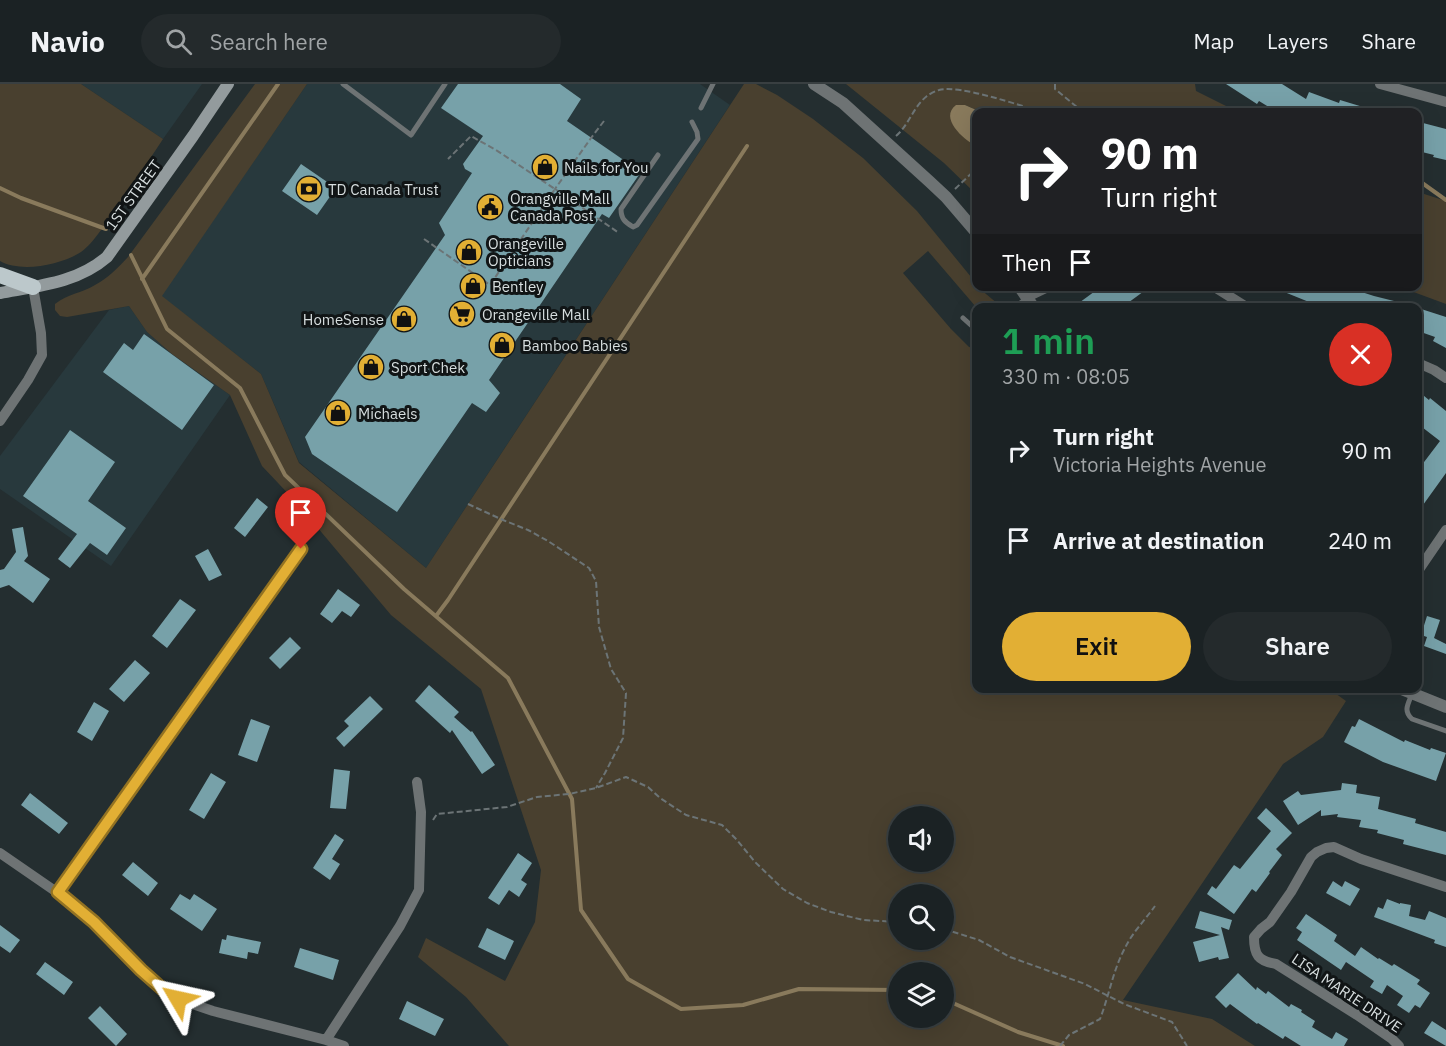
<!DOCTYPE html>
<html lang="en">
<head>
<meta charset="utf-8">
<style>
  :root { --surface:#1b2224; --page:#242a2c; --text:#f1f3f6; --muted:#a0a4a6; --line:#393f41; --accent:#e2af34 }
  body { margin:0; font-family:"IBM Plex Sans",sans-serif; background:var(--page); color:var(--text); height:100vh; display:flex; flex-direction:column; font-size:22px; white-space:nowrap }
  * { box-sizing:border-box; margin:0 }
  p { font-size:20px; color:var(--muted) }
  .icon { flex:none; width:33px; height:33px; fill:none; stroke:currentColor; stroke-width:2; stroke-linecap:round; stroke-linejoin:round }
  .map { position:relative; flex:1; overflow:hidden }
  .side { position:absolute; left:972px; top:219px; width:450px; height:390px; display:flex; flex-direction:column; background:var(--surface); border-radius:12px; box-shadow:0 6px 24px #0002,0 0 0 2px var(--line) }
  .side>* { flex:none }
  .hud { position:absolute; left:972px; top:24px; width:450px; height:183px; border-radius:12px; box-shadow:0 6px 24px #0002,0 0 0 2px var(--line); background:#202124; color:#fff; overflow:hidden }
  .controls { position:absolute; left:888px; top:722px; display:grid; gap:12px }
  .controls a { display:grid; place-items:center; width:66px; height:66px; border-radius:50%; background:var(--surface); box-shadow:0 6px 24px #0002,0 0 0 2px var(--line); font-size:30px }
  .pin { position:absolute; display:grid; place-items:center; width:51px; height:51px; color:#fff; margin:-62px -26px; border-radius:50% 50% 50% 0; rotate:-45deg; box-shadow:0 0 6px #0007 }
  .pin .icon { rotate:45deg }
  .me { position:absolute; width:66px; margin:-33px; rotate:306deg; stroke-linejoin:round; filter:drop-shadow(0 0 4px #0008) }
  .turn { display:flex; align-items:center; gap:21px; height:126px; padding:0 30px; font-size:27px }
  .turn .icon { width:78px; height:78px; stroke-width:2.5 }
  .turn b { display:block; font-size:42px; line-height:51px }
  .then { display:flex; align-items:center; height:57px; padding:0 30px; background:#0003; gap:12px; font-size:22px }
  .round { display:grid; place-items:center; flex:none; width:63px; height:63px; border-radius:32px; background:var(--page) }
  .summary { display:flex; align-items:center; justify-content:space-between; height:102px; padding:0 30px }
  h1 { font-size:36px; font-weight:600; line-height:45px; color:#1e9e55 }
  .primary-button { display:flex; gap:12px; margin-top:auto; padding:12px 30px }
  .primary-button a { flex:1; height:69px; border-radius:36px; background:var(--accent); color:#111; font-size:24px; font-weight:600; line-height:69px; text-align:center }
  .primary-button a+a { background:var(--page); color:var(--text) }
  ul { padding:0; list-style:none }
  li { display:flex; align-items:center; gap:18px; height:90px; padding:0 30px }
  li div { flex:1 }
  li b { display:block; font-size:22px }
  li em { font-style:normal }
  header { display:flex; align-items:center; gap:36px; box-sizing:border-box; height:84px; padding:0 30px; background:var(--surface); border-bottom:2px solid var(--line) }
  header strong { font-size:28px }
  nav { display:flex; gap:33px; margin-inline-start:auto; font-size:21px }
  .search { width:420px; height:54px; background:var(--page); display:flex; align-items:center; gap:15px; box-sizing:border-box; padding:0 21px; border-radius:33px; color:var(--muted); font-size:22px }
  .map>svg:first-child { display:block }
  .built { fill:#28393d }
  .green { fill:#49402f; fill-rule:evenodd }
  .water { fill:#897a5c }
  .lines { fill:none; stroke-linecap:round; stroke-linejoin:round }
  .stream { stroke:#897a5c; stroke-width:4 }
  .building { fill:#77a1a9 }
  .path { stroke:#6c7476; stroke-width:2; stroke-dasharray:6 3; stroke-linecap:butt }
  .service { stroke:#6e7374; stroke-width:5 }
  .minor { stroke:#6e7374; stroke-width:10 }
  .tertiary { stroke:#6e7374; stroke-width:12 }
  .secondary { stroke:#939b9d; stroke-width:12 }
  .trunk { stroke:#bcc8cb; stroke-width:16 }
  .route-casing { stroke:#937222; stroke-width:15 }
  .route { stroke:#e2af34; stroke-width:10 }
  .labels { text-anchor:middle; dominant-baseline:central; stroke-width:6; stroke-linejoin:round; paint-order:stroke }
  .poi-label { font-size:15px; fill:#d7dedf; stroke:#111516; text-anchor:start }
  .street-label { font-size:15px; fill:#d7dedf; stroke:#111516 }
</style>
</head>
<body>
<header>
<strong>Navio</strong>
<div class="search"><svg class="icon" aria-label="search" viewBox="0 0 24 24"><circle cx="10" cy="10" r="6"/><path d="M15 15l6 6"/></svg>Search here</div>
<nav><a>Map</a><a>Layers</a><a>Share</a></nav>
</header>
<div class="map">
<svg width="1446" height="962" viewBox="0 0 1446 962">
  <rect width="100%" height="100%" fill="#242e30"/>
  <path class="built" d="M 81,0 L 202,0 L 163,55 Z
    M 307,0 L 700,0 L 730,21 L 426,484 L 299,378 L 261,290 L 161,212 Z
    M 129,222 L 147,248 L 172,270 L 230,311 L 111,482 L 0,405 L 0,372 L 109,226 Z"/>
  <path class="green" d="M 0,0 L 81,0 L 163,55 C 148,78 132,101 116,124 C 107,137 94,159 81,168 C 61,181 21,189 0,177 Z
    M 255,0 L 307,0 L 162,212 L 261,290 L 299,379 L 426,484 L 744,0 L 756,0 L 777,11 L 813,35 L 863,74 L 917,127 L 976,199 L 976,202 L 979,203 L 986,210 L 998,220 L 995,223 L 976,224 L 976,229 L 973,226 L 976,223 L 928,167 L 903,189 L 951,245 L 969,263 L 976,264 L 976,604 L 1328,604 L 1346,617 L 1323,653 L 1283,680 L 1123,916 L 1212,935 L 1255,962 L 509,962 L 466,913 L 418,873 L 426,854 L 505,897 L 535,838 L 541,786 L 481,605 L 391,531 L 296,418 L 262,382 L 230,311 L 172,270 L 147,248 L 129,222 L 67,233 L 60,232 L 55,226 L 55,220 C 67,210 82,209 95,201 C 108,194 118,184 128,173 ZM 898,732 L 944,732 L 944,777 L 898,777 ZM 898,810 L 944,810 L 944,855 L 898,855 ZM 898,888 L 944,888 L 944,933 L 898,933 Z
    M 846,0 L 1195,0 L 1196,7 L 1238,28 L 981,28 L 965,21 L 970,59 L 976,62 L 976,110 L 944,79 Z
    M 1418,108 L 1446,117 L 1446,220 L 1400,203 L 1418,202 Z"/>
  <path class="water" d="M 956,21 L 965,21 L 981,28 L 976,28 L 976,62 C 963,55 939,34 956,21 Z"/>
  <g class="lines">
    <path class="stream" d="M 1418,96 L 1446,116
      M 0,104 L 21,114 L 106,145
      M 131,171 L 167,245 L 240,304 L 285,391 L 404,505 L 508,594 L 572,715 L 581,826 L 628,895 L 681,925 L 743,921 L 799,905 L 898,906
      M 142,195 L 278,0
      M 436,532 L 448,516 L 747,62
      M 944,915 L 1018,948 L 1063,962"/>
  </g>
  <path class="building" d="M 458,0 L 560,0 L 581,15 L 567,37 L 641,88 L 609,134 L 602,130 L 489,296 L 500,309 L 486,328 L 472,319 L 397,428 L 312,370 L 305,353 L 445,151 L 439,139 L 472,89 L 465,85 L 463,80 L 483,52 L 441,24 Z
    M 1226,0 L 1282,0 L 1306,15 L 1309,8 L 1339,19 L 1340,16 L 1373,26 L 1373,28 L 1277,28 L 1259,17 L 1257,20 Z
    M 1423,39 L 1446,45 L 1446,76 L 1433,73 L 1434,71 L 1418,67 L 1418,60 Z
    M 301,80 L 336,104 L 317,131 L 282,107 Z
    M 1102,202 L 1151,202 L 1121,224 L 1072,224 Z
    M 1343,202 L 1374,212 L 1406,220 L 1405,224 L 1322,224 L 1308,220 L 1309,218 L 1272,203 Z
    M 1418,224 L 1446,233 L 1446,264 L 1433,257 L 1435,253 L 1418,247 Z
    M 144,250 L 214,301 L 182,346 L 103,288 L 124,259 L 133,266 Z
    M 1418,307 L 1429,316 L 1430,314 L 1446,327 L 1446,389 L 1418,428 L 1418,386 L 1440,357 L 1418,340 Z
    M 70,346 L 115,378 L 88,417 L 126,444 L 107,471 L 90,459 L 70,484 L 58,475 L 77,450 L 23,412 Z
    M 257,414 L 268,423 L 245,453 L 234,444 Z
    M 23,443 L 28,472 L 24,477 L 50,495 L 33,519 L 9,501 L 0,504 L 0,486 L 4,485 L 16,468 L 12,445 Z
    M 208,465 L 222,491 L 209,497 L 195,472 Z
    M 338,505 L 360,521 L 351,533 L 342,527 L 332,539 L 320,530 Z
    M 180,515 L 196,526 L 167,564 L 152,552 Z
    M 1427,532 L 1440,536 L 1434,554 L 1446,560 L 1446,570 L 1424,562 L 1427,553 L 1421,551 Z
    M 290,553 L 301,564 L 280,585 L 269,574 Z
    M 135,576 L 150,589 L 124,618 L 109,605 Z
    M 429,601 L 459,628 L 454,633 L 471,648 L 472,647 L 495,681 L 482,690 L 452,646 L 450,649 L 415,617 Z
    M 370,612 L 383,625 L 344,663 L 336,654 L 349,642 L 344,637 Z
    M 94,618 L 109,627 L 92,657 L 77,648 Z
    M 251,635 L 270,642 L 257,678 L 238,671 Z
    M 1359,635 L 1404,658 L 1405,656 L 1430,666 L 1431,664 L 1446,669 L 1436,697 L 1383,678 L 1344,658 L 1352,642 L 1355,643 Z
    M 334,685 L 350,687 L 346,725 L 330,724 Z
    M 211,689 L 226,698 L 204,735 L 189,726 Z
    M 1342,699 L 1357,701 L 1356,709 L 1380,713 L 1378,725 L 1416,735 L 1415,739 L 1446,748 L 1446,771 L 1403,760 L 1404,756 L 1377,749 L 1378,746 L 1359,743 L 1361,736 L 1337,733 L 1338,730 L 1321,732 L 1321,726 L 1298,741 L 1283,717 L 1298,707 L 1301,711 L 1341,706 Z
    M 30,709 L 68,739 L 59,750 L 21,721 Z
    M 1266,724 L 1292,749 L 1276,765 L 1282,771 L 1269,788 L 1270,789 L 1256,808 L 1252,805 L 1234,830 L 1207,810 L 1212,802 L 1216,805 L 1234,781 L 1240,785 L 1271,747 L 1257,734 Z
    M 335,750 L 344,756 L 332,775 L 340,780 L 330,796 L 313,784 Z
    M 518,769 L 532,779 L 521,796 L 527,800 L 519,813 L 509,806 L 499,821 L 488,814 Z
    M 133,778 L 158,799 L 148,812 L 122,791 Z
    M 1333,797 L 1342,803 L 1345,797 L 1360,805 L 1350,822 L 1326,809 Z
    M 180,810 L 190,816 L 194,810 L 217,825 L 202,847 L 170,825 Z
    M 1387,815 L 1400,820 L 1400,819 L 1411,821 L 1409,832 L 1425,836 L 1429,827 L 1446,834 L 1446,863 L 1434,859 L 1435,856 L 1374,833 L 1378,823 L 1383,825 Z
    M 1200,827 L 1232,836 L 1229,846 L 1221,843 L 1229,874 L 1219,876 L 1218,873 L 1199,878 L 1193,858 L 1220,851 L 1195,844 Z
    M 1306,830 L 1337,851 L 1334,857 L 1355,872 L 1361,863 L 1378,875 L 1379,874 L 1392,882 L 1394,880 L 1420,896 L 1417,900 L 1430,909 L 1420,924 L 1415,921 L 1409,929 L 1397,921 L 1403,912 L 1387,901 L 1382,910 L 1370,903 L 1374,897 L 1346,878 L 1341,886 L 1297,856 L 1302,848 L 1296,844 Z
    M 0,841 L 20,856 L 10,869 L 0,862 Z
    M 487,844 L 514,857 L 505,876 L 478,863 Z
    M 227,851 L 261,858 L 258,870 L 248,868 L 247,875 L 219,869 L 222,855 L 226,856 Z
    M 300,864 L 339,876 L 333,896 L 294,883 Z
    M 45,878 L 73,898 L 64,911 L 36,890 Z
    M 1238,889 L 1256,906 L 1257,903 L 1266,910 L 1268,907 L 1289,923 L 1291,920 L 1302,926 L 1301,928 L 1315,937 L 1312,943 L 1332,955 L 1336,948 L 1348,955 L 1344,962 L 1301,962 L 1285,952 L 1283,955 L 1258,939 L 1257,940 L 1230,920 L 1226,924 L 1215,913 Z
    M 407,917 L 444,935 L 435,952 L 399,935 Z
    M 100,922 L 127,950 L 116,962 L 88,934 Z
    M 1432,937 L 1446,946 L 1446,962 L 1424,949 Z"/>
  <g class="lines">
    <path class="path" d="M 1055,0 L 1055,5 L 1083,28
      M 604,37 L 591,54 L 555,105 L 619,149
      M 896,52 C 909,41 913,23 927,12 C 930,10 935,7 939,6 C 959,0 1021,22 1042,28
      M 955,105 L 976,85
      M 424,155 L 490,201 L 555,105 L 496,66 L 471,52 L 448,75
      M 468,420 L 503,436 L 528,446 L 548,457 L 589,484 L 596,497 L 599,543 L 611,585 L 626,609 L 623,654 L 605,689 L 596,704
      M 433,736 L 437,730 L 507,723 L 537,713 L 569,710 L 596,704 L 626,693 L 648,703 L 660,714 L 686,731 L 722,741 L 737,756 L 755,778 L 783,805 L 807,819 L 831,828 L 863,836 L 898,838
      M 944,845 L 979,856 L 1010,873 L 1085,900 L 1124,920 L 1172,938 L 1187,962
      M 1060,962 L 1069,951 L 1100,935 C 1109,912 1113,886 1125,864 C 1132,849 1145,836 1155,822"/>
    <path class="service" d="M 343,0 L 411,51 L 445,0
      M 701,24 L 713,0
      M 658,71 L 621,125 C 621,135 625,138 633,143 L 637,141 L 698,55 L 697,48 L 692,38
      M 1014,224 L 1027,214
      M 963,234 L 973,243 L 976,243
      M 1412,610 C 1408,620 1403,627 1412,635 L 1446,647"/>
    <path class="minor" d="M 1380,0 L 1446,18
      M 1213,202 L 1248,224
      M 1027,213 L 1050,202
      M 1418,279 L 1434,286 L 1446,294
      M 0,337 L 28,296 L 42,271 L 41,249 L 33,203
      M 1418,487 L 1446,446
      M 0,769 L 58,809 L 94,838 L 141,886 L 172,913 L 213,927 L 326,956 L 344,962
      M 58,809 L 301,464
      M 326,956 L 400,842 L 419,806 L 421,728 L 417,698
      M 1399,962 L 1392,955 L 1357,931 L 1276,880 C 1258,877 1254,871 1254,853 L 1261,845 L 1270,838 L 1291,808 L 1311,773 L 1317,768 L 1326,764 L 1334,763 L 1361,775 L 1446,803"/>
    <path class="tertiary" d="M 814,0 L 843,19 L 930,98 L 946,113 L 976,148
      M 1019,202 L 1034,224
      M 1399,604 L 1446,623"/>
    <path class="secondary" d="M 0,209 C 38,202 77,199 107,173 L 193,52 L 228,0"/>
    <path class="trunk" d="M 0,191 L 33,203"/>
  </g>
  <g class="lines">
    <g class="route-casing">
      <path id="route" d="M 178,915 L 167,909 L 141,886 L 94,838 L 58,808 L 301,465"/>
    </g>
    <use href="#route" class="route"/>
  </g>
  <defs>
    <g id="shop-disc" transform="scale(1.35)"><circle r="9.5" fill="#e2af34" stroke="#111516"/><path d="M-5-2.5h2.3a2.7 3.5 0 0 1 5.4 0H5L5.5 6h-11ZM-1.5-2.5h3a1.5 2.3 0 0 0-3 0Z" fill="#111"/></g>
    <g id="bank-disc" transform="scale(1.35)"><circle r="9.5" fill="#e2af34" stroke="#111516"/><path d="M-6-4H6V4H-6ZM0-2.3a2.3 2.3 0 1 0 0 4.6a2.3 2.3 0 1 0 0-4.6Z" fill="#111"/></g>
    <g id="civic-disc" transform="scale(1.35)"><circle r="9.5" fill="#e2af34" stroke="#111516"/><path d="M-.6-6.5H3V-4.5H.6V-3L4-1V1h2V6H-6V1h2V-1L-.6-3ZM-1.2 2.5V6h2.4V2.5Z" fill="#111"/></g>
    <g id="supermarket-disc" transform="scale(1.35)"><circle r="9.5" fill="#e2af34" stroke="#111516"/><path d="M-6-5.5h2.5l.6 2H6L4.5 2H-2.5L-4.4-4H-6ZM-1.5 3.2a1.3 1.3 0 1 0 .1 0ZM3 3.2a1.3 1.3 0 1 0 .1 0Z" fill="#111"/></g>
  </defs>
  <g fill-rule="evenodd">
    <use href="#shop-disc" x="545" y="83"/>
    <use href="#bank-disc" x="309" y="105"/>
    <use href="#civic-disc" x="490" y="123"/>
    <use href="#shop-disc" x="469" y="168"/>
    <use href="#shop-disc" x="473" y="202"/>
    <use href="#supermarket-disc" x="462" y="230"/>
    <use href="#shop-disc" x="404" y="235"/>
    <use href="#shop-disc" x="502" y="261"/>
    <use href="#shop-disc" x="371" y="283"/>
    <use href="#shop-disc" x="338" y="329"/>
  </g>
  <g class="labels">
    <g class="poi-label">
      <text x="564" y="83">Nails for You</text>
      <text x="328" y="105">TD Canada Trust</text>
      <text x="510" y="114">Orangville Mall<tspan x="510" dy="17">Canada Post</tspan></text>
      <text x="488" y="159">Orangeville<tspan x="488" dy="17">Opticians</tspan></text>
      <text x="492" y="202">Bentley</text>
      <text x="482" y="230">Orangeville Mall</text>
      <text x="384" y="235" text-anchor="end">HomeSense</text>
      <text x="522" y="261">Bamboo Babies</text>
      <text x="391" y="283">Sport Chek</text>
      <text x="358" y="329">Michaels</text>
    </g>
    <g class="street-label">
      <text transform="translate(133 111) rotate(-54)">1ST STREET</text>
      <text transform="translate(1347 909) rotate(34)">LISA MARIE DRIVE</text>
    </g>
  </g>
</svg>
<div class="controls">
<a><svg class="icon" aria-label="sound" viewBox="0 0 24 24"><path d="M4 9h4l5-4v14l-5-4H4zM17 9q2 3 0 6"/></svg></a>
<a><svg class="icon" aria-label="search" viewBox="0 0 24 24"><circle cx="10" cy="10" r="6"/><path d="M15 15l6 6"/></svg></a>
<a><svg class="icon" aria-label="layers" viewBox="0 0 24 24"><path d="M12 4l9 5-9 5-9-5zM3 14l9 5 9-5"/></svg></a>
</div>
<div class="pin" style="left:301px;top:465px;background:#d93025"><svg class="icon" aria-label="arrive" viewBox="0 0 24 24"><path d="M6 21V4h12l-3 4 3 4H6"/></svg></div>
<svg class="me" style="left:178px;top:915px" viewBox="-20 -20 40 40"><path d="M0-17L14 15 0 8-14 15z" fill="#e2af34" stroke="#fff" stroke-width="4"/></svg>
<div class="hud">
<div class="turn"><svg class="icon" aria-label="right" viewBox="0 0 24 24"><path d="M7 20v-9h11M14 6l5 5-5 5"/></svg><div><b>90 m</b>Turn right</div></div>
<div class="then">Then<svg class="icon" aria-label="arrive" viewBox="0 0 24 24"><path d="M6 21V4h12l-3 4 3 4H6"/></svg></div>
</div>
<section class="side">
<div class="summary"><div><h1>1 min</h1><p>330 m · 08:05</p></div><a class="round" style="background:#d93025;color:#fff"><svg class="icon" aria-label="close" viewBox="0 0 24 24"><path d="M6 6l12 12M18 6L6 18"/></svg></a></div>
<ul>
<li><svg class="icon" aria-label="right" viewBox="0 0 24 24"><path d="M7 20v-9h11M14 6l5 5-5 5"/></svg><div><b>Turn right</b><p>Victoria Heights Avenue</p></div><em>90 m</em></li>
<li><svg class="icon" aria-label="arrive" viewBox="0 0 24 24"><path d="M6 21V4h12l-3 4 3 4H6"/></svg><div><b>Arrive at destination</b></div><em>240 m</em></li>
</ul>
<div class="primary-button"><a>Exit</a><a>Share</a></div>
</section>
</div>
</body>
</html>
